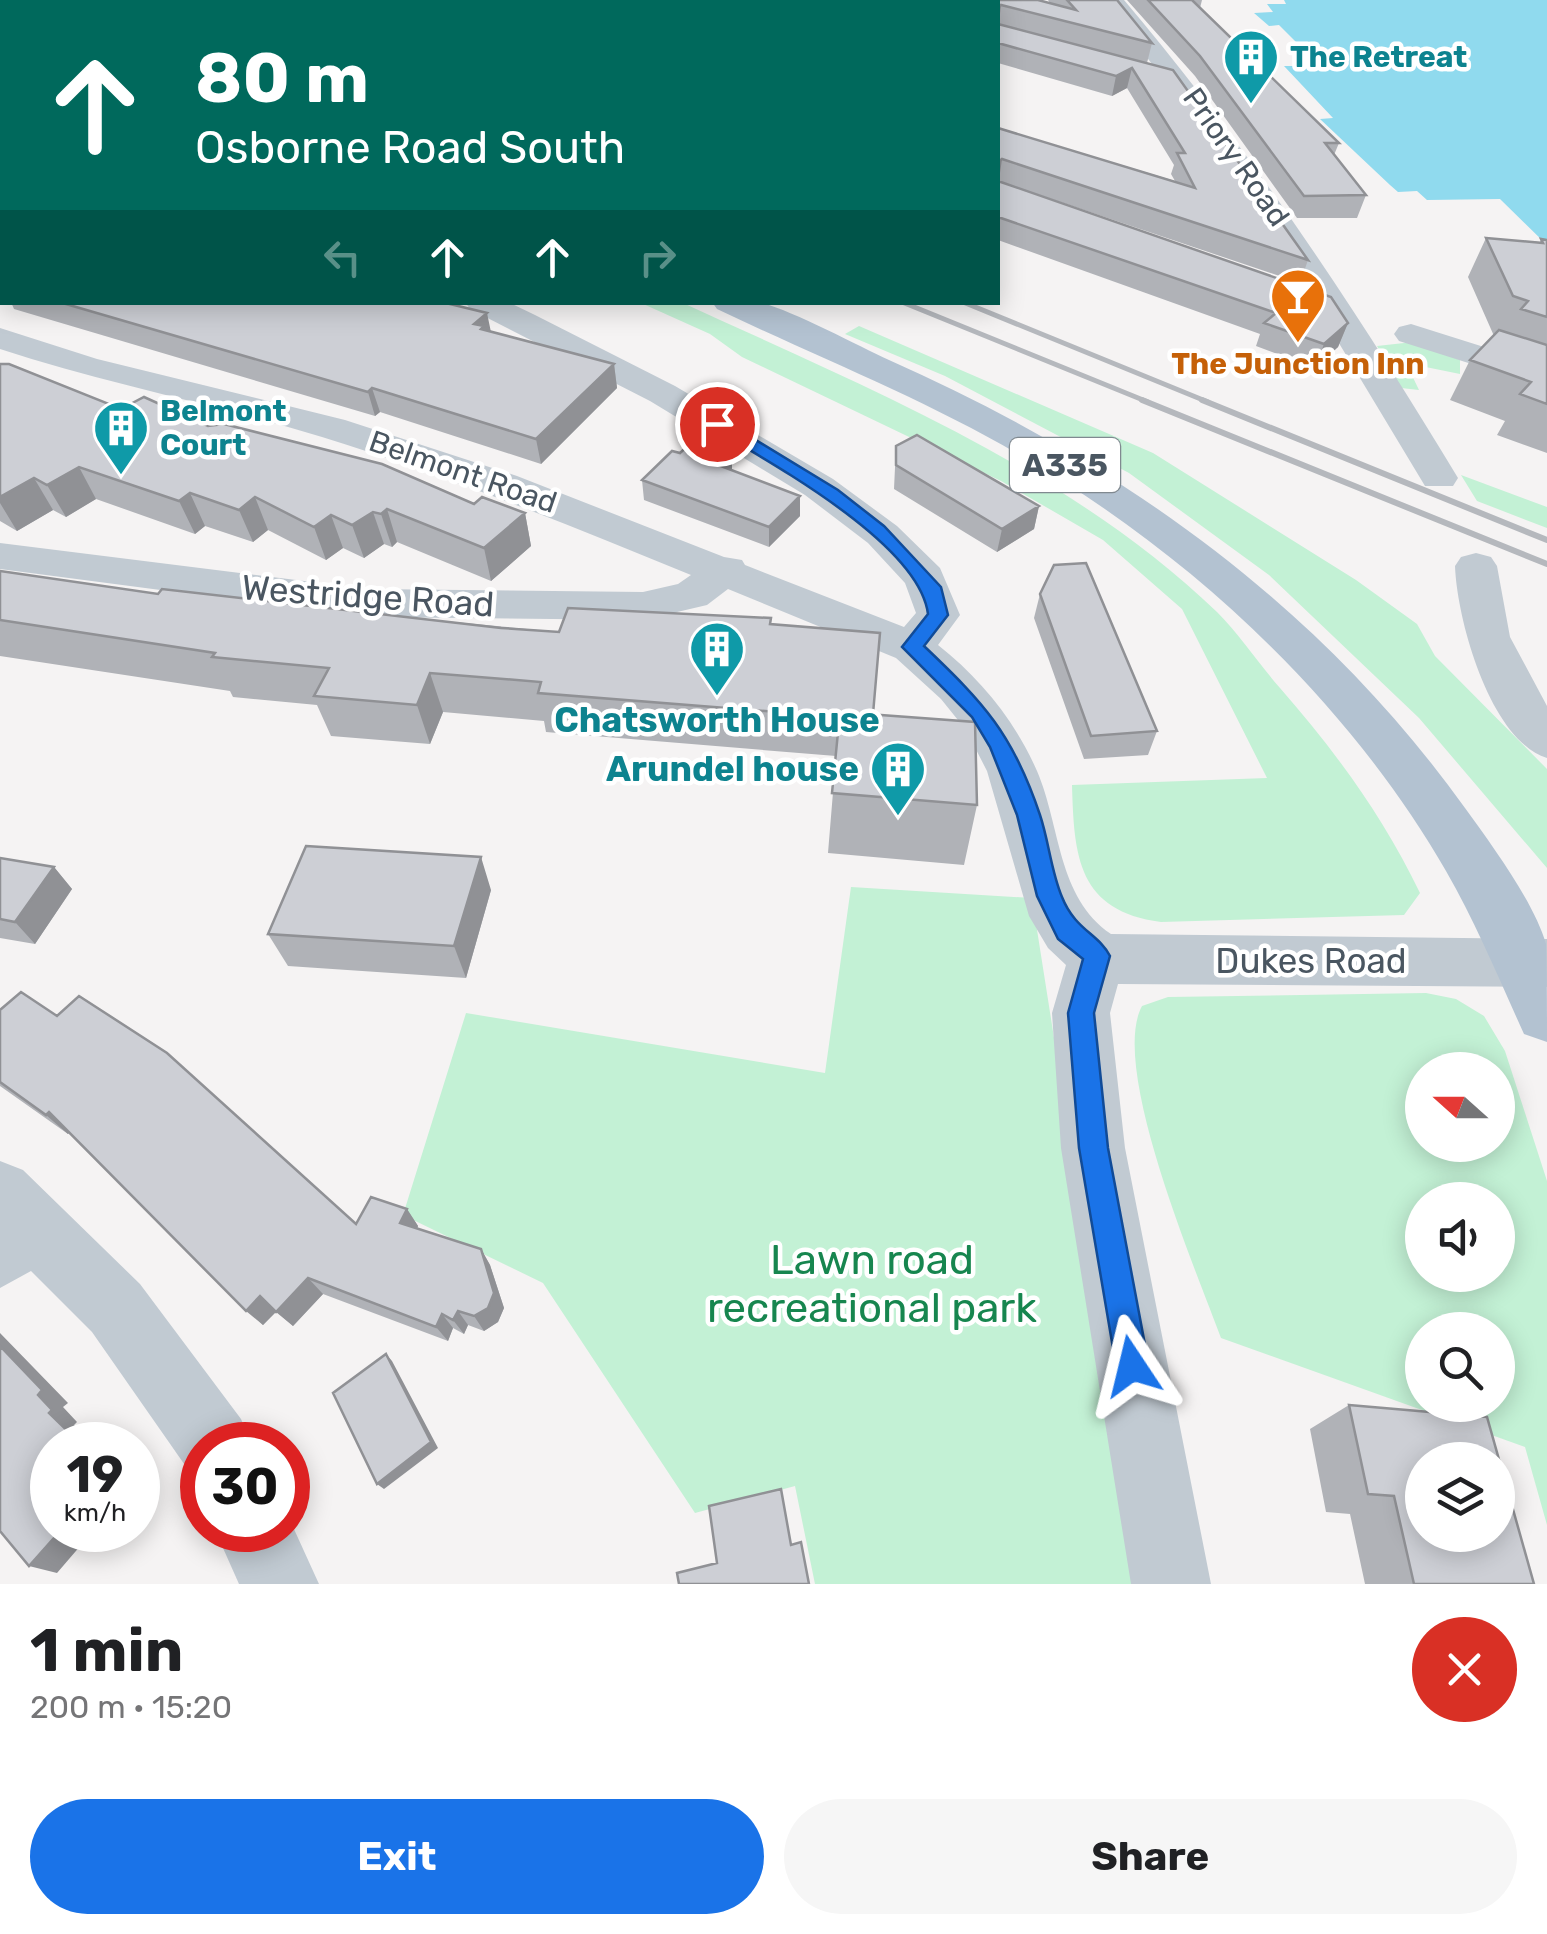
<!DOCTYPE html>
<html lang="en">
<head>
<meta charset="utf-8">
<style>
  :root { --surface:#fff; --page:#f6f6f6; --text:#202124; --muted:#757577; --accent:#1a73e8 }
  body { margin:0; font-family:Rubik,sans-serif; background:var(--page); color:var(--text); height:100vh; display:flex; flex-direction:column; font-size:38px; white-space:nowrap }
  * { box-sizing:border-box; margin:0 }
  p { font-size:32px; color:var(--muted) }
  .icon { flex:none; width:55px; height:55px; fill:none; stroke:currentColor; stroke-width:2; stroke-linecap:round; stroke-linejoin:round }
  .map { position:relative; height:1584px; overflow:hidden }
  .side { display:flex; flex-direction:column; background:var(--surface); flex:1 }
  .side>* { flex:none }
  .top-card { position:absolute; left:0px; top:0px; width:1000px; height:305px; box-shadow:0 5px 25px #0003; background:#00695c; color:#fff; overflow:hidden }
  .needle { width:65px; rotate:291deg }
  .tools { position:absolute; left:1405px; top:1052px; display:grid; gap:20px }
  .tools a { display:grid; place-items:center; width:110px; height:110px; border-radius:50%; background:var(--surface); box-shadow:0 5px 25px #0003; font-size:50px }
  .speed { position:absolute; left:30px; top:1422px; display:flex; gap:20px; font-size:50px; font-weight:700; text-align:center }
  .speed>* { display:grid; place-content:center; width:130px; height:130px; border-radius:50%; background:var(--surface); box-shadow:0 5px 25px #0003; line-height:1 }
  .speed small { font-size:25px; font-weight:400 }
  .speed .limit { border:15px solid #d22; background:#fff; color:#111 }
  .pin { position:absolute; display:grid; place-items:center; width:85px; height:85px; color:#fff; margin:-42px; border:5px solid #fff; border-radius:50%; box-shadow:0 2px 10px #0007 }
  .me { position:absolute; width:110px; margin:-55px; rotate:350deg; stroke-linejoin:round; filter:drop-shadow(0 0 8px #0008) }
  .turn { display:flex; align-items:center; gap:35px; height:210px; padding:0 30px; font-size:45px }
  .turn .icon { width:130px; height:130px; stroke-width:2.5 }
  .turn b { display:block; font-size:70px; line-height:85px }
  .lanes { display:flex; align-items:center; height:95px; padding:0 30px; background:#0003; justify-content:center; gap:50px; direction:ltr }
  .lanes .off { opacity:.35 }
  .round { display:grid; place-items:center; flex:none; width:105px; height:105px; border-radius:52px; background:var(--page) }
  .overview { display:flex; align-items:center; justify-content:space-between; height:170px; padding:0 30px }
  h1 { font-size:60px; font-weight:700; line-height:75px }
  .action { display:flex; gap:20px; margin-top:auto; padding:20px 30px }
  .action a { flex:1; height:115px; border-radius:60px; background:var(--accent); color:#fff; font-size:40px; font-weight:700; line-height:115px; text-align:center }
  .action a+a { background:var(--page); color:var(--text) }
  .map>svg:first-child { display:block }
  .green { fill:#c3f1d5; fill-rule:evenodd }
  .water { fill:#90daee }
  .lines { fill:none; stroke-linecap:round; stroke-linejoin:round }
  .street { fill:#c1cad2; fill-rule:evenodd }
  .primary { fill:#b3c2d1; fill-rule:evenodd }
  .rail-far2 { stroke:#b5b8bd; stroke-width:4 }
  .rail-far1 { stroke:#b5b8bd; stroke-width:5 }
  .rail { stroke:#b5b8bd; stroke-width:6 }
  .wall { fill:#b0b2b7 }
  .shaded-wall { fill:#909195 }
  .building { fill:#cdcfd5; stroke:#909195; stroke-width:2.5; fill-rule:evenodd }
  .route { fill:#1a73e8; stroke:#114b97; stroke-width:2.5 }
  .labels { text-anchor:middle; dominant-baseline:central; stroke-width:9; stroke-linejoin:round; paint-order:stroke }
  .far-culture-label { font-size:30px; font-weight:bold; fill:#0d838f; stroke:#fff; text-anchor:start }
  .far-street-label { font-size:30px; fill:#4a5661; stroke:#fff }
  .far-food-label { font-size:30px; font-weight:bold; fill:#c56008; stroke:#fff }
  .shield { fill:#fff; stroke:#808990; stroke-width:2.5 }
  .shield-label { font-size:32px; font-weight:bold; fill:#4a5661 }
  .street-label { font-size:35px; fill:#4a5661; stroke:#fff }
  .culture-label { font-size:35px; font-weight:bold; fill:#0d838f; stroke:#fff }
  .near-park-label { font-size:42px; fill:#17864f; stroke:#fff }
</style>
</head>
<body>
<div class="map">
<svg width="1547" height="1584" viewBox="0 0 1547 1584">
  <rect width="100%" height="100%" fill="#f5f3f3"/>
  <path class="green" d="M 641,303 L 683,303 C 868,388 1068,469 1217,612 C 1240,635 1258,663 1280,688 C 1335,751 1383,816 1420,893 L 1404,915 L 1161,922 C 1078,911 1074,857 1072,785 L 1267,778 L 1182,609 L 1103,540 L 1001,481 L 742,357 L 710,334 Z
    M 859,326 L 1153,453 L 1356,580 L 1417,624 L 1435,656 L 1547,769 L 1547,868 L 1419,718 L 1269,575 L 1129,473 L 945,376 L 845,334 Z
    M 1413,342 L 1460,360 L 1460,374 L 1406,363 L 1419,390 L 1401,388 L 1377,346 Z
    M 1461,475 L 1547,507 L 1547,528 L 1477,501 Z
    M 851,887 L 1032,898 L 1140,1584 L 815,1584 L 795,1486 L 695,1513 L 543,1283 L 403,1215 L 466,1013 L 825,1073 Z
    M 1426,993 L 1456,999 L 1484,1016 L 1505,1051 L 1547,1181 L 1547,1525 L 1525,1447 L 1221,1338 C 1196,1270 1109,1067 1142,1006 L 1168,997 ZM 1422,1070 L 1498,1070 L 1498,1145 L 1422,1145 ZM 1422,1200 L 1498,1200 L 1498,1275 L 1422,1275 ZM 1422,1330 L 1498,1330 L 1498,1405 L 1422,1405 Z"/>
  <path class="water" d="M 1284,0 L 1547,0 L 1547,245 L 1500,199 L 1427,200 L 1417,191 L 1398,192 L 1390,185 L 1320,119 L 1333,118 L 1284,66 L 1302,66 L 1292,49 L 1302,48 L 1279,25 L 1269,26 L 1254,13 L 1273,12 L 1267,4 L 1286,4 Z"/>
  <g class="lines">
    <path class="street" d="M 1103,0 L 1124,0 C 1250,149 1357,311 1458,478 L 1453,486 L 1425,486 L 1272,232 L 1194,119 Z
      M 465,302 L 508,302 L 535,315 L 675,386 L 833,479 L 897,526 L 940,568 L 960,615 L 938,645 C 981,679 1015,721 1037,771 C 1061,827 1057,897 1111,934 L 1547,939 L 1547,987 L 1118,984 L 1110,1013 L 1125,1148 L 1211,1584 L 1131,1584 L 1061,1148 L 1052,1013 L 1066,965 L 1048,948 L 1029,916 L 987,771 L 966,730 L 941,699 L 896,658 L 728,589 L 707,605 L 643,620 L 368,617 L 0,569 L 0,543 L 368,589 L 643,592 L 678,584 L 691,575 C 569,525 448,476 322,437 C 216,404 106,384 0,349 L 0,328 L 97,359 L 345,420 L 517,476 L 724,557 L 742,560 L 745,565 L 904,627 L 916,613 L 905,583 L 868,543 L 805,495 L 650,401 L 470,309 Z
      M 1411,324 L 1547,367 L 1547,388 L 1399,341 L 1394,334 L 1399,327 Z
      M 1476,553 L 1491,557 L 1497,566 L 1510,637 L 1547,706 L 1547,758 C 1490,740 1457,620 1455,566 L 1461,557 Z
      M 0,1161 L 23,1170 L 140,1284 L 241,1419 L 252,1445 L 202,1445 L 202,1477 L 189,1471 L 92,1332 L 31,1271 L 0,1288 Z
      M 288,1516 L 319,1584 L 239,1584 L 215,1530 L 288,1530 Z"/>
    <path class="primary" d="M 0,0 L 27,0 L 29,2 L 2,2 L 2,7 Z
      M 712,302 C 726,302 743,300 757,302 C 786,307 858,346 889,360 C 1117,461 1318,603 1465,808 C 1491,844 1534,902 1546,944 C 1547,973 1547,1013 1547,1042 L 1524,1034 C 1499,979 1476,923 1446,871 C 1348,701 1192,555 1023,457 C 925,399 819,358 717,309 Z"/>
    <path class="rail-far2" d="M 178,0 L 184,2"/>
    <path class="rail-far1" d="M 902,302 L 1148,402
      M 963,302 L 1208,402"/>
    <path class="rail" d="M 1142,400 L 1547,564
      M 1202,400 L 1547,540"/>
  </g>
  <path class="wall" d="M 350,0 L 768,0 L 761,2 L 357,2 Z
    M 770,0 L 1038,0 L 1050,3 L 1048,0 L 1117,0 L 1152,43 L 1147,63 L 998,24 L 1173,70 L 1308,260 L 1300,283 L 998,181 L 1348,323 L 1338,347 L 1315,368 L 1256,346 L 1260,334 L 998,240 L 998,128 L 1175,181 L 1171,174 L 1174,165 L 1127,88 L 1112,96 L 998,63 L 998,2 L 779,2 Z
    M 1127,0 L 1202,0 L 1200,8 L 1339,143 L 1334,155 L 1366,195 L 1357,218 L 1297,218 L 1195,76 Z
    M 2,42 L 2,115 L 0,114 L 0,43 Z
    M 1486,238 L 1540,242 L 1541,239 L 1547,240 L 1547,453 L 1497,435 L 1505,421 L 1450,400 L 1470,360 L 1494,336 L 1468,277 Z
    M 11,302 L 458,302 L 459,306 L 491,332 L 614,364 L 617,388 L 541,464 L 380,412 L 375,416 L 14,309 Z
    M 0,364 L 121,409 L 208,426 L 474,504 L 525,513 L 531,546 L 491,581 L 397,542 L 392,547 L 384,544 L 364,558 L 343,548 L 326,560 L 268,530 L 253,542 L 205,526 L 195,534 L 96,499 L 66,517 L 53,510 L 17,531 L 0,521 Z
    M 896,446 L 1039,506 L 1034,529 L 997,552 L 894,489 Z
    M 732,470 L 800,516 L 769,547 L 644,500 L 642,480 Z
    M 0,571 L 158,594 L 559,632 L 771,624 L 977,805 L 964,865 L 828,853 L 836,756 L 546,732 L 544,721 L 443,712 L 430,744 L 331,736 L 317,705 L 233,697 L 230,691 L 0,656 Z
    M 1040,594 L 1157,731 L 1148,755 L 1084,759 L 1034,618 Z
    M 0,858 L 54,867 L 72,889 L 35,944 L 0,938 Z
    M 491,890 L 466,978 L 288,966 L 268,934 Z
    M 0,1010 L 356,1224 L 407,1209 L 418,1226 L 417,1229 L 481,1249 L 490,1265 L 504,1308 L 498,1322 L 484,1331 L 468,1325 L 464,1334 L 453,1328 L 448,1341 L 323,1294 L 293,1326 L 276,1311 L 263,1325 L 69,1133 L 68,1134 L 0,1086 Z
    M 1349,1405 L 1534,1584 L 1365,1584 L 1350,1514 L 1326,1512 L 1310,1429 Z"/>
  <path class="shaded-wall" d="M 715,0 L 768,0 L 761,2 L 708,2 Z
    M 1001,5 L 999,23 L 998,24 L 998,8 Z
    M 1132,68 L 1127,88 L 1112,96 L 1116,76 Z
    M 1002,159 L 999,180 L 998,182 L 998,162 Z
    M 487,313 L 492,337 L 474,324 Z
    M 1348,323 L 1338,347 L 1315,368 L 1324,344 Z
    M 614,364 L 617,388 L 541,464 L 536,439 Z
    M 372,388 L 380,412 L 375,416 L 368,392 Z
    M 732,451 L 732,471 L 718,465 Z
    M 79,467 L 96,499 L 66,517 L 47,485 Z
    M 34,478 L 53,510 L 17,531 L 0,503 L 0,497 Z
    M 190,493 L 205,526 L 195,534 L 179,501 Z
    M 800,496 L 800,516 L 769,547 L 769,527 Z
    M 255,497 L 268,530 L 253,542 L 239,510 Z
    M 1039,506 L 1034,529 L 997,552 L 1002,529 Z
    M 387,509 L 397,542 L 392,547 L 381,514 Z
    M 373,512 L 384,544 L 364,558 L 352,525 Z
    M 525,513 L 531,546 L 491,581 L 484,548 Z
    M 331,515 L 343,548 L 326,560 L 314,527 Z
    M 430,673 L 443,712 L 430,744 L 417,705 Z
    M 481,857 L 491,890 L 466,978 L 454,946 Z
    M 54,867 L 72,889 L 35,944 L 15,922 Z
    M 49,1112 L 70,1131 L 68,1134 L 46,1115 Z
    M 407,1209 L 418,1226 L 412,1240 L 400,1223 Z
    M 481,1249 L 490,1265 L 504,1308 L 498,1322 L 484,1331 L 474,1316 Z
    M 308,1278 L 323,1294 L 293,1326 L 276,1312 Z
    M 260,1296 L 277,1311 L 263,1325 L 246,1311 Z
    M 458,1311 L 468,1325 L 464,1334 L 453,1320 Z
    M 442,1314 L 453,1328 L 448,1341 L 436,1327 Z
    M 0,1333 L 68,1403 L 63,1407 L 77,1422 L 74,1425 L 95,1445 L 82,1445 L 49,1413 L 38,1395 L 0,1346 Z
    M 386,1354 L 392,1361 L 438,1448 L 384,1489 L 377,1484 Z
    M 61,1530 L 94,1530 L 57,1573 L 29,1566 Z"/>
  <path class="building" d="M 399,0 L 715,0 L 708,2 L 406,2 Z
    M 836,0 L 1038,0 L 1076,10 L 1067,0 L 1117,0 L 1152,43 L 1001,5 L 998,8 L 998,2 L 844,2 Z
    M 1148,0 L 1192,0 L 1339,143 L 1325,143 L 1366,195 L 1304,196 L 1200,56 Z
    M 998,24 L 1173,70 L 1308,260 L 1002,159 L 998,162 L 998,128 L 1195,188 L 1177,153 L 1185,153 L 1132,68 L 1116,76 L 998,43 Z
    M 2,42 L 2,98 L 0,97 L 0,43 Z
    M 998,167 L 998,181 L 1331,297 L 1348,323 L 1324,344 L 1264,323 L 1276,313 L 998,217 Z
    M 1486,238 L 1543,243 L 1541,239 L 1547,240 L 1547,317 L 1521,309 L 1528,301 L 1513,296 Z
    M 59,302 L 452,302 L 450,304 L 487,313 L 474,324 L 484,326 L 481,329 L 614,364 L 536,439 L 372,388 L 368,392 Z
    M 1499,330 L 1547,345 L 1547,404 L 1520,394 L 1531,382 L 1470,360 Z
    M 0,364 L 9,364 L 121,409 L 144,397 L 208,426 L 224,424 L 382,464 L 474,504 L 482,497 L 525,513 L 484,548 L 387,509 L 381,514 L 373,512 L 352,525 L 331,515 L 314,527 L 255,497 L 239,510 L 190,493 L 179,501 L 79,467 L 47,485 L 34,478 L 0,497 Z
    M 917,435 L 1039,506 L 1002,529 L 896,465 L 896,446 Z
    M 695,439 L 732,451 L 718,465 L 800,496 L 769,527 L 642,480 L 672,451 L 680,453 Z
    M 1086,563 L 1157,731 L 1091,736 L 1040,594 L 1054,565 Z
    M 0,571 L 158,594 L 162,589 L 501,628 L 559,632 L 568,608 L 771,618 L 770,624 L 880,633 L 873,714 L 840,712 L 840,717 L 538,693 L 541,682 L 430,673 L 417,705 L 314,696 L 329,668 L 212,657 L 215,653 L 0,620 Z
    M 840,712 L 975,722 L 977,805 L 832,793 Z
    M 306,846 L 481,857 L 454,946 L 268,934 Z
    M 0,858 L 54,867 L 15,922 L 0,919 Z
    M 21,992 L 57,1016 L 79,996 L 167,1053 L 356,1224 L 371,1197 L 407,1209 L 400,1223 L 481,1249 L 494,1293 L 488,1308 L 474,1316 L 458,1311 L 453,1320 L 442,1314 L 436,1327 L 308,1278 L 276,1312 L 260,1296 L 246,1311 L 49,1112 L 46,1115 L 0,1082 L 0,1010 Z
    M 0,1346 L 42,1390 L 38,1395 L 52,1410 L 49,1413 L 82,1445 L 52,1445 L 52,1530 L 61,1530 L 29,1566 L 0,1531 Z
    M 386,1354 L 431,1442 L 377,1484 L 333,1393 Z
    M 1349,1405 L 1487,1417 L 1534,1584 L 1414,1584 L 1394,1496 L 1368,1494 ZM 1422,1460 L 1498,1460 L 1498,1535 L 1422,1535 Z
    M 781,1489 L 791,1545 L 801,1542 L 809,1584 L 679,1584 L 677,1573 L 717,1563 L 709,1506 Z"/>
  <path class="route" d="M 711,420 L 723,420 L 838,490 L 884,526 L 941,587 L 948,615 L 924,646 C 984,703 1013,734 1040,815 C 1049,842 1051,871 1062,897 C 1075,930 1099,934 1110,956 L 1094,1013 L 1108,1148 L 1149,1366 L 1144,1377 L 1132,1382 L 1121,1377 L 1116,1366 L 1079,1148 L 1068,1013 L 1083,959 L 1058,939 L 1037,896 L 1017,815 L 990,747 L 972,717 L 902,647 L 928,614 C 919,543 770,463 711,427 Z"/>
  <defs>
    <g id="building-pin" transform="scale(2.875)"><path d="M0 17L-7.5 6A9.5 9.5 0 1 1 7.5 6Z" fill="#0f9aa8" stroke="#fff"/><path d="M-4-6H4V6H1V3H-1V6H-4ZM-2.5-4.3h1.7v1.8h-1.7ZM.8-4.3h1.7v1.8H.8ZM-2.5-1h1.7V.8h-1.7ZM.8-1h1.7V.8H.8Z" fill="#fff"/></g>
    <g id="bar-pin" transform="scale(2.875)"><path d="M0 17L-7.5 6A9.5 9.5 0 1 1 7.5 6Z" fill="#e8710a" stroke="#fff"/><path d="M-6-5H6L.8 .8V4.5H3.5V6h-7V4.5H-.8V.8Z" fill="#fff"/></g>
  </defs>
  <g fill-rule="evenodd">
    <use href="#building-pin" x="1251" y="57"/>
    <use href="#bar-pin" x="1298" y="296"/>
    <use href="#building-pin" x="121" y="428"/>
    <use href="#building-pin" x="717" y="649"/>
    <use href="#building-pin" x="898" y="769"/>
  </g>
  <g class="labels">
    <g class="far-culture-label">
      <text x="1290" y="57">The Retreat</text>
      <text x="160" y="411">Belmont<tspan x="160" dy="34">Court</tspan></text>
    </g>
    <g class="far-street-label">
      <text transform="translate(1236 157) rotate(55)">Priory Road</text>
      <text transform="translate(463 472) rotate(19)">Belmont Road</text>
    </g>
    <g class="far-food-label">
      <text x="1298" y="364">The Junction Inn</text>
    </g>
    <rect class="shield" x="1010" y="438" width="110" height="54" rx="8"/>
    <g class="shield-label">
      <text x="1065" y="465">A335</text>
    </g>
    <g class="street-label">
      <text transform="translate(368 596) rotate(4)">Westridge Road</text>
      <text x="1311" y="961">Dukes Road</text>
    </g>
    <g class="culture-label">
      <text x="717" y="720">Chatsworth House</text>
      <text x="859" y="769" text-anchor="end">Arundel house</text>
    </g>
    <g class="near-park-label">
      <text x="872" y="1260">Lawn road<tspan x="872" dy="48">recreational park</tspan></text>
    </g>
  </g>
</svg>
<div class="tools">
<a><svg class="needle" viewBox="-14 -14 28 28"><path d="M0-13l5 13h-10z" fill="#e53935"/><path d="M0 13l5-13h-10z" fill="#757577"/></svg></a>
<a><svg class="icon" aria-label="sound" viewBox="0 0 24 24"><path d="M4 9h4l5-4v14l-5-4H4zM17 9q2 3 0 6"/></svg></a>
<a><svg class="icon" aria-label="search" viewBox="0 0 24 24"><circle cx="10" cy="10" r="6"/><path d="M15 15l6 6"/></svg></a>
<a><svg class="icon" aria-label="layers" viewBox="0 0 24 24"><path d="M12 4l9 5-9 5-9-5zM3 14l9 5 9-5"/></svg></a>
</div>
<div class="speed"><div>19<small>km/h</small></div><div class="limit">30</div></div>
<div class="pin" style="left:717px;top:424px;background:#d93025"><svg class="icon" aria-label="arrive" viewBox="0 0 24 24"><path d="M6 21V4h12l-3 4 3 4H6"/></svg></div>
<svg class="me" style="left:1132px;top:1366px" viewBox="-20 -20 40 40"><path d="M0-17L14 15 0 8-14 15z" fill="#1a73e8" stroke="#fff" stroke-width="4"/></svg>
<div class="top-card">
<div class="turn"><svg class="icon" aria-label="ahead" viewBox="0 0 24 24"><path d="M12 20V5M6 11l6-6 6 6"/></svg><div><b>80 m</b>Osborne Road South</div></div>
<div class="lanes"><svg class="icon off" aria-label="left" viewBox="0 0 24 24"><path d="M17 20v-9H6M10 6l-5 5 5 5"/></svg><svg class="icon" aria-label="ahead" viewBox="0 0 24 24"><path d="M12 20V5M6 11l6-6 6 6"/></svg><svg class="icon" aria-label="ahead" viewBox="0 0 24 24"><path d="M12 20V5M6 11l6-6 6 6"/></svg><svg class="icon off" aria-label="right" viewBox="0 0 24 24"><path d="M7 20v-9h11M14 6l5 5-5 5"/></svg></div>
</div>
</div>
<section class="side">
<div class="overview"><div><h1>1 min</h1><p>200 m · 15:20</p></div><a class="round" style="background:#d93025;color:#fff"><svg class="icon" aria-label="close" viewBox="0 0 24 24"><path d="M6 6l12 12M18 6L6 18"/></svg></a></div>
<div class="action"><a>Exit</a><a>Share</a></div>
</section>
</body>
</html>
